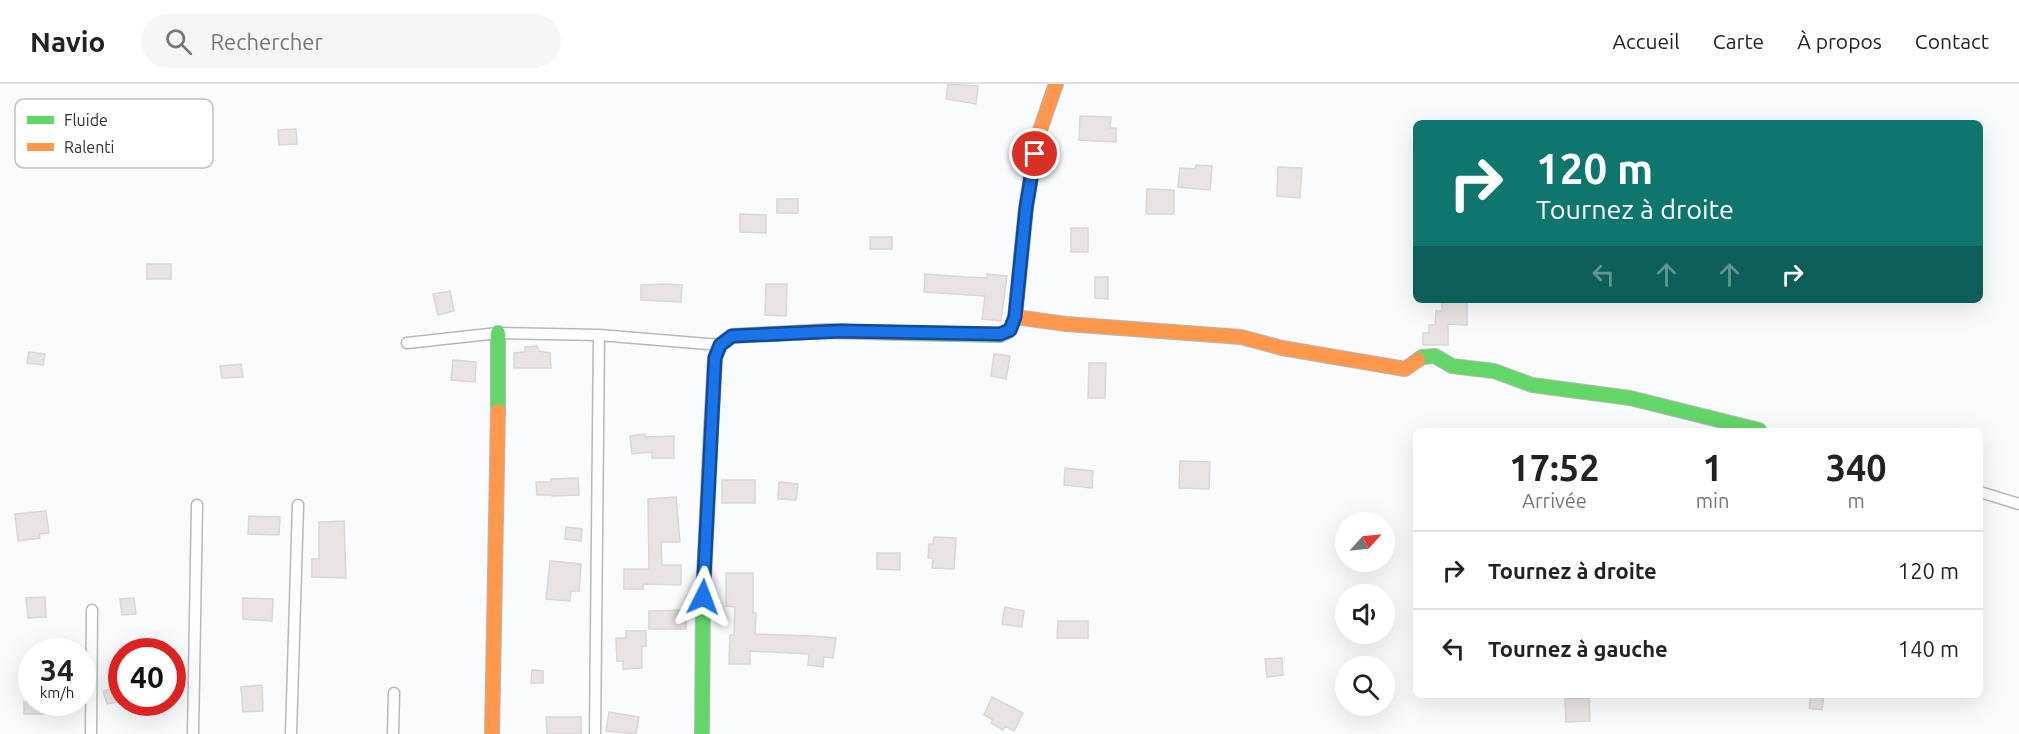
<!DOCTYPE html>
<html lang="fr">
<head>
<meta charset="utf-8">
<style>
  :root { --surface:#fff; --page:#f6f6f6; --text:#222; --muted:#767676; --line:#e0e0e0 }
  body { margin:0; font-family:Ubuntu,sans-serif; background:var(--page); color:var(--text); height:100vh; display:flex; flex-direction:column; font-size:22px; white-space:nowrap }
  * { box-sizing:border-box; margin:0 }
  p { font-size:20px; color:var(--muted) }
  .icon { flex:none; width:33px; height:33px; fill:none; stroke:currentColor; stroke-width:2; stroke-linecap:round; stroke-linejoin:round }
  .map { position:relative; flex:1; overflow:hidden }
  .panel { position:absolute; left:1413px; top:344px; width:570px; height:270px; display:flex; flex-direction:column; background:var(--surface); border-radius:9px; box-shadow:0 6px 24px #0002 }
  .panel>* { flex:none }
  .top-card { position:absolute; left:1413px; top:36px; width:570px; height:183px; border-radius:9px; box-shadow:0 6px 24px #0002; background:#0f766e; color:#fff; overflow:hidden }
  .needle { width:39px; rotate:63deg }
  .fabs { position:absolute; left:1335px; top:428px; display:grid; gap:12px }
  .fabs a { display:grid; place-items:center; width:60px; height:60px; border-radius:50%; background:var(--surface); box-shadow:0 6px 24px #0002; font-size:30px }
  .speed { position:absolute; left:18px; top:554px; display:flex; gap:12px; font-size:30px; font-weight:700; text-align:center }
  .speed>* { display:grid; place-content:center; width:78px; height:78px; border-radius:50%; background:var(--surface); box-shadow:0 6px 24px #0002; line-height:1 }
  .speed small { font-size:15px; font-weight:400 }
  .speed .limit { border:9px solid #d22; background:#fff; color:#111 }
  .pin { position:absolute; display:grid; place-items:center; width:51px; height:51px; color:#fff; margin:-26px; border:3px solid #fff; border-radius:50%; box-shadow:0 2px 6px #0007 }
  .me { position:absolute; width:66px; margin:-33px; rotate:3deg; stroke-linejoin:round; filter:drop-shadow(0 0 4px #0008) }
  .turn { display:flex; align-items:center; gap:21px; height:126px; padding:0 24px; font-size:27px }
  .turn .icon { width:78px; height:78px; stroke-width:2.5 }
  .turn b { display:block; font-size:42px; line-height:51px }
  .lanes { display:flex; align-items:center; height:57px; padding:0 24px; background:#0003; justify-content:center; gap:30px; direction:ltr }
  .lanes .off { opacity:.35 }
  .eta { display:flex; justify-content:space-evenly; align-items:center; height:102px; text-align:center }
  .eta b { font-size:36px; font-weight:700; line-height:42px }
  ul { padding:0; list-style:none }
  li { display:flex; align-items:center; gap:18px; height:78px; padding:0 24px; border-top:2px solid var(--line) }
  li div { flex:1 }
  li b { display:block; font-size:22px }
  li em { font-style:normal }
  header { display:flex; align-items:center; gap:36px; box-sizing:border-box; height:84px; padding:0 30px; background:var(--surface); border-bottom:2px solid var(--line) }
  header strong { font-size:28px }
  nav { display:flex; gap:33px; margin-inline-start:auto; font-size:21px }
  .search { width:420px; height:54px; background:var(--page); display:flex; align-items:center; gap:15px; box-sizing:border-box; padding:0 21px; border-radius:33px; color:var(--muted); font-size:22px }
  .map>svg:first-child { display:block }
  .building { fill:#eae3e3; stroke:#d7d7d8; stroke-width:1.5 }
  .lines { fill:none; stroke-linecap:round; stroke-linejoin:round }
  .street-casing { stroke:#b7b8ba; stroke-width:13 }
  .fast-casing { stroke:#b7b8ba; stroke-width:16 }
  .slow-casing { stroke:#b7b8ba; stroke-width:16 }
  .street { stroke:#fefeff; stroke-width:10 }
  .fast { stroke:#63d668; stroke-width:14 }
  .slow { stroke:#ff974d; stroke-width:14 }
  .route-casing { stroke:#114b97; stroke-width:15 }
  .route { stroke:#1a73e8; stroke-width:10 }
  .key { fill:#fff; stroke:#c1c1c2; stroke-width:1.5 }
  .key-label { font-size:16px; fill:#2f3132 }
</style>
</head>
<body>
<header>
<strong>Navio</strong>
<div class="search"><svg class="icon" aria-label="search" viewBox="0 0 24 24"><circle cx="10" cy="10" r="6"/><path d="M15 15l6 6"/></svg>Rechercher</div>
<nav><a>Accueil</a><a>Carte</a><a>À propos</a><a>Contact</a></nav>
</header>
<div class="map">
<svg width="2019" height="650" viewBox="0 0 2019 650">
  <rect width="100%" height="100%" fill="#f9fbfd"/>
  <path class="building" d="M 948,0 L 978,2 L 976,20 L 946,15 Z
    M 1080,32 L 1111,33 L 1110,44 L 1116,44 L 1116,58 L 1079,56 Z
    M 296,45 L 297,60 L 279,61 L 278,46 Z
    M 1196,81 L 1212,82 L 1210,106 L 1178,103 L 1180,84 L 1195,85 Z
    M 1278,83 L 1302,84 L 1300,114 L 1277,112 Z
    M 1147,105 L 1174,106 L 1174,130 L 1146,130 Z
    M 777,115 L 798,115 L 798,129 L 777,129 Z
    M 740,130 L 766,131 L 766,149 L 740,148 Z
    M 1071,144 L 1088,144 L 1088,168 L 1071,168 Z
    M 870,153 L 892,153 L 892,165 L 870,165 Z
    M 147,180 L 171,180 L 171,195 L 147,195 Z
    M 925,190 L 965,193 L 987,194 L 987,190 L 1007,192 L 1001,237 L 982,235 L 985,212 L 924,208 Z
    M 1095,193 L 1108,193 L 1108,215 L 1095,214 Z
    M 663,200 L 682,201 L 681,218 L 641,216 L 641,201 Z
    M 766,200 L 787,200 L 786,232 L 765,231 Z
    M 450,207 L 454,227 L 438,231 L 433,210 Z
    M 1442,216 L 1467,217 L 1467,241 L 1448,240 L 1448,261 L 1423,261 L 1423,249 L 1429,249 L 1429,241 L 1435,241 L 1436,227 L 1442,227 Z
    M 537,262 L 539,267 L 550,269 L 551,284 L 514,284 L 514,269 L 525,268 L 525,263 Z
    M 29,268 L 45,270 L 43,281 L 27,279 Z
    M 994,270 L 1010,272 L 1006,295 L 991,292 Z
    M 453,276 L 476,278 L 475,298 L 451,296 Z
    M 1089,279 L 1106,279 L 1105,314 L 1088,314 Z
    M 241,280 L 243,293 L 222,294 L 220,282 Z
    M 645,350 L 645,353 L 674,352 L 674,374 L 652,374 L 652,368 L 632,370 L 630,352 Z
    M 1180,377 L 1210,378 L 1209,405 L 1179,404 Z
    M 1065,384 L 1093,387 L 1092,404 L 1064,401 Z
    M 578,394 L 579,411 L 552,412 L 552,411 L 537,411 L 536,398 L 551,398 L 551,395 Z
    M 722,396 L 755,396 L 755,419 L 722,419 Z
    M 779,398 L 798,400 L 796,416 L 778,415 Z
    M 676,413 L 680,458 L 661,458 L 662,481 L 681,481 L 681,501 L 643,500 L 643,505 L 624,505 L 624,485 L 649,485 L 648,415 Z
    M 46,427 L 49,449 L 39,450 L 40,454 L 18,457 L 15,430 Z
    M 249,432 L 280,433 L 279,451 L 248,450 Z
    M 344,437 L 346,494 L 312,493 L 312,475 L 319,475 L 319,438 Z
    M 566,443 L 582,445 L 581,457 L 565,455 Z
    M 934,453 L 956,454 L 954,485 L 932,484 L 933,474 L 928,474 L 929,460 L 933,460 Z
    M 877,469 L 900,469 L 900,486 L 877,485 Z
    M 550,477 L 581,480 L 579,507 L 571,507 L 570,517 L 546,515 Z
    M 726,489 L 753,489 L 753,529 L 756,529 L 755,550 L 811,552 L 836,554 L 833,574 L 824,573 L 823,583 L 808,581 L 809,570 L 750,567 L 750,580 L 729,580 L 730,551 L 734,551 L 735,523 L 726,522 Z
    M 45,513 L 46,533 L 28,534 L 26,514 Z
    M 134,514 L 136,530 L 122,531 L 120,515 Z
    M 243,514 L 273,515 L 272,537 L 243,535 Z
    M 1005,523 L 1024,527 L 1022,543 L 1002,540 Z
    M 686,526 L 686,545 L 649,545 L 649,527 Z
    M 1058,537 L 1088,537 L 1088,554 L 1057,554 Z
    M 626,547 L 646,547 L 646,562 L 642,562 L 642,584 L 623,585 L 623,577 L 617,577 L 616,554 L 626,554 Z
    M 1282,574 L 1283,591 L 1267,593 L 1265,575 Z
    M 532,586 L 543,587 L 543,599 L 531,599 Z
    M 262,601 L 263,627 L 243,628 L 241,603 Z
    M 120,603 L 122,617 L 107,620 L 103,607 Z
    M 1811,610 L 1824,610 L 1822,626 L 1809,624 Z
    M 992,613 L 1023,629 L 1014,647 L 1005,642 L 1003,646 L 991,639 L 993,636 L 984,631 Z
    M 1589,614 L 1590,637 L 1566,638 L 1565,615 Z
    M 24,618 L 44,618 L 44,630 L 24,630 Z
    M 609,628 L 639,633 L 636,650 L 606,647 Z
    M 546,633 L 581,633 L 581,650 L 547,650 Z"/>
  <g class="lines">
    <g class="street-casing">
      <path id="street" d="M 407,259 L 498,249 L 599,251 L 720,261
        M 1980,408 L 2019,420
        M 91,650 L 92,526
        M 193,650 L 197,421
        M 291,650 L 298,421
        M 393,650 L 394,609
        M 595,650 L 599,251"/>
    </g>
    <g class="fast-casing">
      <path id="fast" d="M 899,249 L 1000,251 L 1010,246 L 1015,233 L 1026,124 L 1032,86
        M 1418,276 L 1422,273 L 1435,272 L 1452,282 L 1494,287 L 1532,301 L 1630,314 L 1759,346
        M 498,327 L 498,249
        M 702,650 L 703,513 L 711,347"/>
    </g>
    <g class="slow-casing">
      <path id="slow" d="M 1032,86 L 1038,52 L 1056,0
        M 1015,233 L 1066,240 L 1241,253 L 1282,264 L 1405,285 L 1418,276
        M 711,347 L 715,274 L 720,261 L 732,252 L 827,247 L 899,249
        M 492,650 L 498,327"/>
    </g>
    <use href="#street" class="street"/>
    <use href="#fast" class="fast"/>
    <use href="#slow" class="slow"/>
  </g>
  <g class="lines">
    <g class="route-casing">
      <path id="route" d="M 703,513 L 715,274 L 720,261 L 732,252 L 841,247 L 1000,250 L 1010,246 L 1015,233 L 1026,124 L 1035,70"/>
    </g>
    <use href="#route" class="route"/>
  </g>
  <rect x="15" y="15" width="198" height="69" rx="9" class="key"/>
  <rect x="27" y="32" width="27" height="8" fill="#63d668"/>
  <rect x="27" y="59" width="27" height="8" fill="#ff974d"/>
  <g class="key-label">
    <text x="64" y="42">Fluide</text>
    <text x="64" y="69">Ralenti</text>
  </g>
</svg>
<div class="fabs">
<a><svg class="needle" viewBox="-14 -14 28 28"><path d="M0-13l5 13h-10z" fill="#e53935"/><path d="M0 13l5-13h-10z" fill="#767676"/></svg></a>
<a><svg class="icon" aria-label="sound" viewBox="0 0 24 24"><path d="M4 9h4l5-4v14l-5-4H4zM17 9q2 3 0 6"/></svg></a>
<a><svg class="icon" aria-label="search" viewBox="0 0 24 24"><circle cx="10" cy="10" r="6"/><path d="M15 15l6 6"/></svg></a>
</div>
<div class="speed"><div>34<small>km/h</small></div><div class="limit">40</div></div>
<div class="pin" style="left:1035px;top:70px;background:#d93025"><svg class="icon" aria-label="arrive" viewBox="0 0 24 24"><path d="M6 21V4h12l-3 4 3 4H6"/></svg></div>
<svg class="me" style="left:703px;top:513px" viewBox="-20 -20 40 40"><path d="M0-17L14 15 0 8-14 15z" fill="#1a73e8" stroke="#fff" stroke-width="4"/></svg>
<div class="top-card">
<div class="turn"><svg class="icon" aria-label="right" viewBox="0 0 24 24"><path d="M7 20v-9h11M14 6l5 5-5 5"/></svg><div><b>120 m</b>Tournez à droite</div></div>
<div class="lanes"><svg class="icon off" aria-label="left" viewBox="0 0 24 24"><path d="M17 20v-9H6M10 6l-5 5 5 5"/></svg><svg class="icon off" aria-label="ahead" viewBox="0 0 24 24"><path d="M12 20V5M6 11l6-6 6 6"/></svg><svg class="icon off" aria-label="ahead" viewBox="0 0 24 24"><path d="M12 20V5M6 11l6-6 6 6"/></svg><svg class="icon" aria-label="right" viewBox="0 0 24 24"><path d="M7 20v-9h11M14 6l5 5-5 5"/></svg></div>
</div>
<section class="panel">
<div class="eta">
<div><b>17:52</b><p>Arrivée</p></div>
<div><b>1</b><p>min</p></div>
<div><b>340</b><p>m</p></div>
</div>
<ul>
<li><svg class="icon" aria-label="right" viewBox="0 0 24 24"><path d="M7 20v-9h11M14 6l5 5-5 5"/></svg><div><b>Tournez à droite</b></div><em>120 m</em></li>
<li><svg class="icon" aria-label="left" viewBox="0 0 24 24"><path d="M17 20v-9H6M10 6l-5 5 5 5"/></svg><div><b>Tournez à gauche</b></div><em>140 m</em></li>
</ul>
</section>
</div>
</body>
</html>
